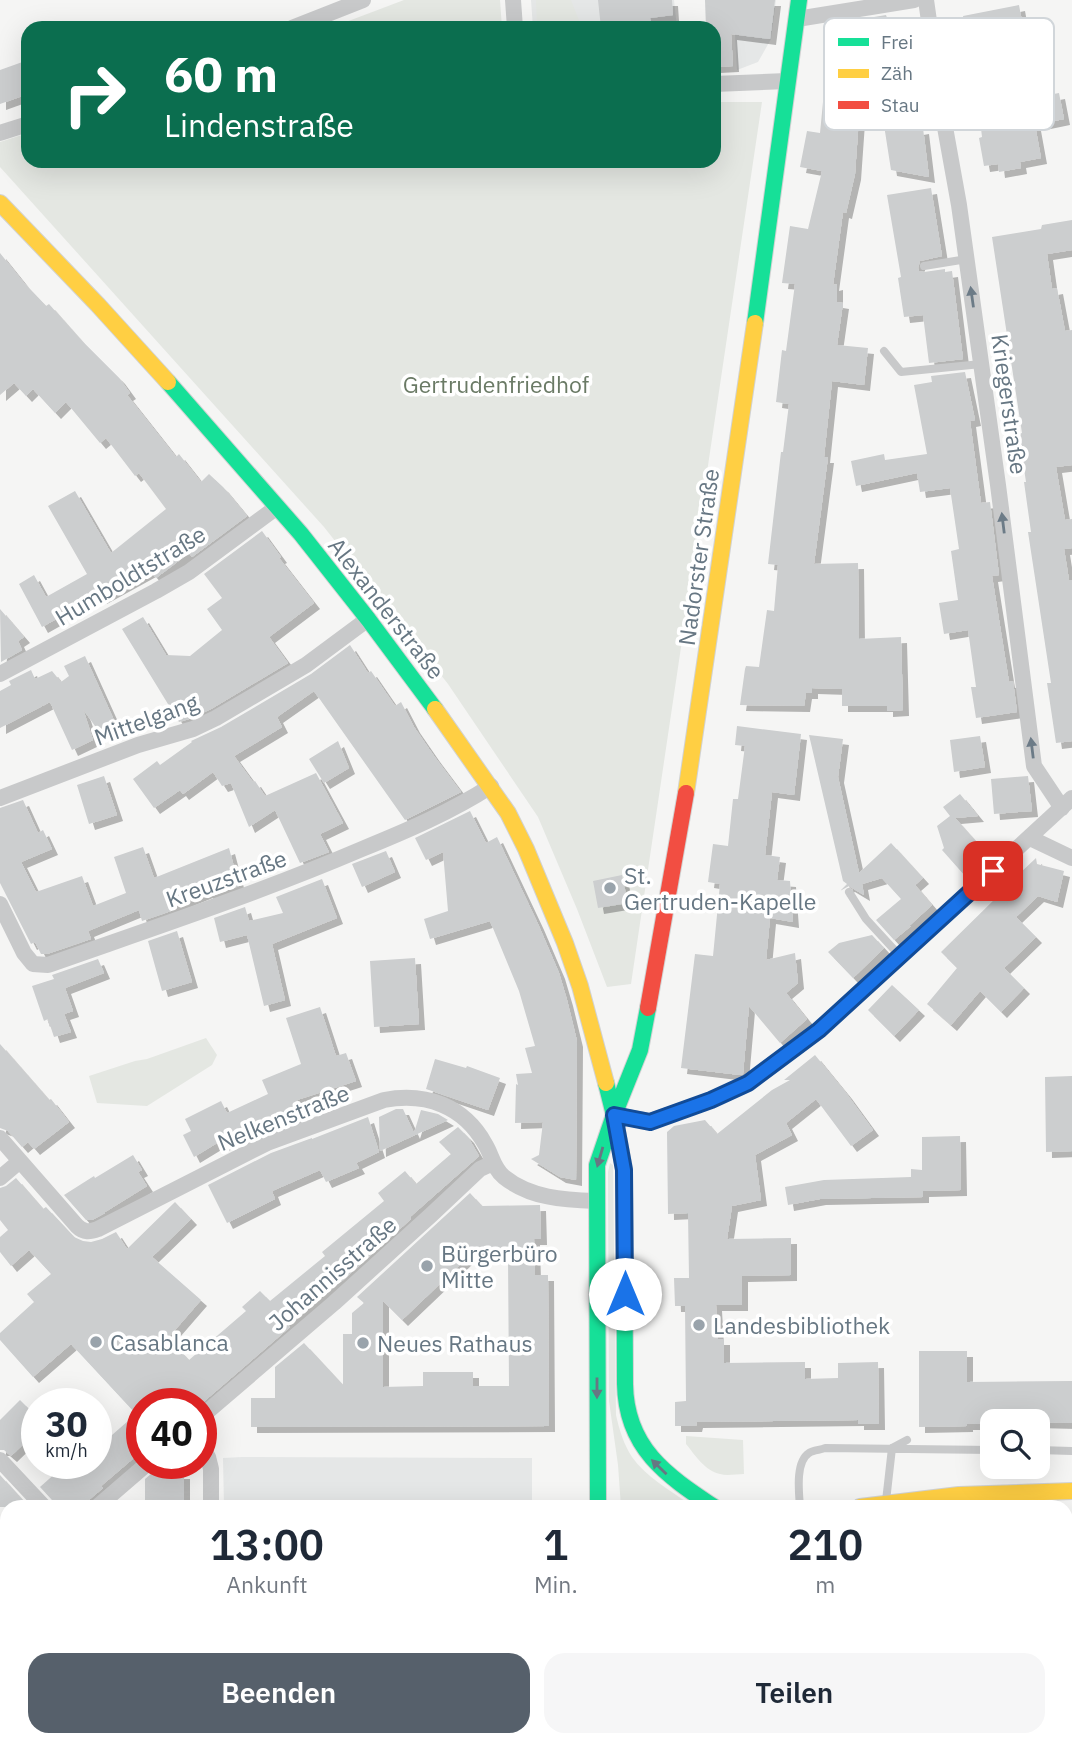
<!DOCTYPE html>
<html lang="de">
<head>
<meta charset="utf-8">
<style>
  :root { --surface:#fff; --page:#f6f6f7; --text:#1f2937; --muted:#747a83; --accent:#56606b }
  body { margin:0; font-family:"IBM Plex Sans",sans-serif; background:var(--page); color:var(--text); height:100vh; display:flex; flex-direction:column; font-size:26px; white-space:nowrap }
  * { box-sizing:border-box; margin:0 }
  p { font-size:23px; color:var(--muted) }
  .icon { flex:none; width:38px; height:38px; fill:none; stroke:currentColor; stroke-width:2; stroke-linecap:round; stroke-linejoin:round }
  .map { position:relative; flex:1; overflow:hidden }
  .drawer { position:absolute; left:0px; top:1500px; width:1073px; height:247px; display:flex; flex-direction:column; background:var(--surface); border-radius:21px 21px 0 0; box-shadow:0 7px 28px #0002 }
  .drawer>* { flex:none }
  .hud { position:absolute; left:21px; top:21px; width:700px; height:147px; border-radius:21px; box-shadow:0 7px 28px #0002; background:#0b6e4f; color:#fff; overflow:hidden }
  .fabs { position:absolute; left:980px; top:1409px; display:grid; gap:14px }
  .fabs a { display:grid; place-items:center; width:70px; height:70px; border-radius:14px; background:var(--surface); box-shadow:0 7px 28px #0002; font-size:35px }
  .speed { position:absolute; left:21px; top:1388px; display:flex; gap:14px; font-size:35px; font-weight:700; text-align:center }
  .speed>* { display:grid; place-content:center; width:91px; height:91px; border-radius:50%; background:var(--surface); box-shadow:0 7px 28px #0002; line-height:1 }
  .speed small { font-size:18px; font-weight:400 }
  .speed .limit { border:10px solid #d22; background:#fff; color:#111 }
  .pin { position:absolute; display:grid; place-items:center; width:60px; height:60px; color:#fff; margin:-30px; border-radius:14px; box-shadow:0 4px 10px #0006 }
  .me { position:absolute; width:77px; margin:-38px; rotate:0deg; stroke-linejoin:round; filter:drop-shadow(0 0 5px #0008) }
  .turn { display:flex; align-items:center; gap:24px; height:147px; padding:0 28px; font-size:32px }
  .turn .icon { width:91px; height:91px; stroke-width:2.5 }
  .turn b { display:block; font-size:49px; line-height:60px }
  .eta { display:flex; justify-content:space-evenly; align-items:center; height:119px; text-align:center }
  .eta b { font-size:42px; font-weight:600; line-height:49px }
  .button { display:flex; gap:14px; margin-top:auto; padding:14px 28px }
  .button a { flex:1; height:80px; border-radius:21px; background:var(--accent); color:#fff; font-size:28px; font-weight:600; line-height:80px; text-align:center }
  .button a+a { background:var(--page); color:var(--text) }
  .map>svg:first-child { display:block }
  .built { fill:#e5e7e7 }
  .green { fill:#e4e7e2 }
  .building { fill:#cccecf; fill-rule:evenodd; filter:url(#shadow) }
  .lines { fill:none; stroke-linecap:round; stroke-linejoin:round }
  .fast-casing { stroke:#d1d2d2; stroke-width:18 }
  .slow-casing { stroke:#d1d2d2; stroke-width:18 }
  .jam-casing { stroke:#d1d2d2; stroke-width:18 }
  .lane { stroke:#c8c9ca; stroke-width:8 }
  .street { stroke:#c8c9ca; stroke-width:16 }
  .fast { stroke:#16e098; stroke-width:16 }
  .slow { stroke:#ffcf43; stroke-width:16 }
  .jam { stroke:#f24e42; stroke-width:16 }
  .oneway { fill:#6c7b87 }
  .oneway2 { fill:#677783 }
  .route-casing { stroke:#114b97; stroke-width:18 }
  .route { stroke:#1a73e8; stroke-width:12 }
  .poi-dot { fill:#99a3ab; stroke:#fff; stroke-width:2.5 }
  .labels { text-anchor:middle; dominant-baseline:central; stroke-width:7; stroke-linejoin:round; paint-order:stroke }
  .park-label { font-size:23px; fill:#6a7a65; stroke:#fff }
  .street-label { font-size:23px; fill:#677783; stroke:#fff }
  .poi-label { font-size:23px; fill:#677783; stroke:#fff; text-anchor:start }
  .key { fill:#fff; stroke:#d1d6da; stroke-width:2 }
  .key-label { font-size:19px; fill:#677783 }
</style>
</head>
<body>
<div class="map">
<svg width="1072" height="1746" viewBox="0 0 1072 1746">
  <defs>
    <filter id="shadow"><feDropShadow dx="6" dy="6" stdDeviation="0" flood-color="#0004"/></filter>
  </defs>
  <rect width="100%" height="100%" fill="#f5f5f4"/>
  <path class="built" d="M 531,0 L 674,0 L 677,28 L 533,28 Z
    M 733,0 L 776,0 L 771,39 L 758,62 L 737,70 Z
    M 242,1457 L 532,1458 L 532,1507 L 224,1507 L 223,1458 Z
    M 1072,1600 L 1072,1746 L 952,1746 L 956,1740 L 1066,1740 L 1066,1607 Z"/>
  <path class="green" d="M 404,0 L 500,0 L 502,28 L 330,28 Z
    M 536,0 L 571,0 L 582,28 L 537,28 Z
    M 714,102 L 762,102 L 631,984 L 607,987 L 577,909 L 538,817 L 448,684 L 324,527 L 0,167 L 0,142 L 28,133 L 28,161 L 714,161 Z
    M 206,1038 L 217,1055 L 212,1065 L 147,1106 L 97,1103 L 89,1076 L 135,1061 L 147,1059 Z
    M 610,1163 L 613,1165 L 616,1415 C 619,1429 624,1445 632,1457 C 646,1477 670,1490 689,1504 L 685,1507 L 621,1507 L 618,1465 L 609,1401 L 608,1172 Z
    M 686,1436 L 743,1440 L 744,1474 C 736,1474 727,1476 720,1474 C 705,1471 695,1455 686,1444 Z
    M 690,1740 L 784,1740 L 774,1746 L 696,1746 Z"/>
  <path class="building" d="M 598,0 L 672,0 L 673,15 L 650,18 L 651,23 L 601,28 Z
    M 705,0 L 775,0 L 770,39 L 731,34 L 733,66 L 714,67 L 714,28 L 706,28 Z
    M 1019,5 L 1027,49 L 1011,52 L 1016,101 L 1059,93 L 1064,119 L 1035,125 L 1041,158 L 1020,162 L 1021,168 L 999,172 L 998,164 L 984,166 L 979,138 L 982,137 L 973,59 L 971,60 L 963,16 Z
    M 886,15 L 896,43 L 870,52 L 873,64 L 872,75 L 862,75 L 855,174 L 846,213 L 843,212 L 833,285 L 837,284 L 837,302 L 843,303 L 837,345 L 868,348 L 864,385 L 832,381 L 824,457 L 828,457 L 814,564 L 858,563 L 859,639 L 901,637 L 903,710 L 887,711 L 887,706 L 842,706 L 842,689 L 812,688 L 812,693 L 806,693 L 804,706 L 740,705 L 745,669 L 746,666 L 759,667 L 767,610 L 774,611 L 778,565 L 768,564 L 781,452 L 783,452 L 789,404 L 776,402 L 782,350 L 786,351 L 795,284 L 782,283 L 790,226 L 808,229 L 822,171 L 800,167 L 807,131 L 820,133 L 823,102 L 827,103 L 838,23 Z
    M 28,60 L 28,94 L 0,104 L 0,70 Z
    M 903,88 L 912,130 L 923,128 L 929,177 L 891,170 L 879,93 Z
    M 931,188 L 942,256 L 920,261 L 918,268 L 919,271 L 924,272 L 945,269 L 945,272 L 952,271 L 963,359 L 929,363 L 923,315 L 904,317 L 898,278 L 901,277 L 887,195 Z
    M 1072,220 L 1072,250 L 1047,254 L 1052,289 L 1057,288 L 1065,331 L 1072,330 L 1072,465 L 1056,467 L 1065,520 L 1072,519 L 1072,548 L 1064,549 L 1069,580 L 1072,580 L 1072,741 L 1056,743 L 1047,683 L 1051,683 L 1028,532 L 1031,532 L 1024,482 L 1026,482 L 1019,434 L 1022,433 L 992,237 L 1041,229 L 1042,225 Z
    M 0,253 L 24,283 L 46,306 L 49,304 L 80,339 L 119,378 L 130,393 L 127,395 L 176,457 L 179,454 L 201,482 L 209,474 L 223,487 L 247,516 L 192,557 L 189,553 L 156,578 L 150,571 L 101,598 L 96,590 L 56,614 L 58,618 L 42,627 L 19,584 L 34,575 L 46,597 L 87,574 L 48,506 L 75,491 L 111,553 L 166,509 L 139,473 L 135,476 L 106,438 L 100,443 L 66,402 L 55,413 L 33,389 L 26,396 L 14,383 L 0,395 Z
    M 965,372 L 975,420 L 970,421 L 981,503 L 990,502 L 999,575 L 992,576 L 1009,682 L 1013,681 L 1017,712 L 976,718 L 971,687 L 976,687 L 968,630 L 944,634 L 939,603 L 958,600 L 951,551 L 959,549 L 950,488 L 920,492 L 917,473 L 856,486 L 851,461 L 884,454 L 885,460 L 927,454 L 914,385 L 932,382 L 931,376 Z
    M 262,531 L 281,557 L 279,558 L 314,603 L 269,637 L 288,663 L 211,709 L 189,719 L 179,722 L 122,629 L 143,617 L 166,655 L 190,656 L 222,630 L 207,609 L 222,598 L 204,574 Z
    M 0,609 L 24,637 L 18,641 L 22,650 L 1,662 Z
    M 350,645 L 368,673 L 371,671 L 395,706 L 401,702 L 414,727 L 434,756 L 461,792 L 405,820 L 314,691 L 277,717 L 282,727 L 234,756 L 253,782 L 255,781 L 265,796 L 316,773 L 343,823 L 320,834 L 329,852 L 300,863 L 275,810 L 249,827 L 231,783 L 222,786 L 213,772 L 183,794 L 180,790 L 154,808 L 133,779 L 157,761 L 160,765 L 192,742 L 191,741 L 221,727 L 311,674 Z
    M 85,656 L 118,729 L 102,736 L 83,709 L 93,740 L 72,750 L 50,702 L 0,728 L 0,691 L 11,685 L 9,681 L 31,670 L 35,679 L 52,671 L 61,682 L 69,676 L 64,666 Z
    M 737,726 L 801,734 L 794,795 L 772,792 L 765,855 L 780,857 L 777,880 L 790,881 L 793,922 L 770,918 L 766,960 L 795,953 L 798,983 L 786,993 L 807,1019 L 780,1043 L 749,1006 L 743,1074 L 740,1075 L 681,1068 L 695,954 L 713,956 L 720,884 L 708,882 L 713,844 L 728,846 L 733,799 L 738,799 L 745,746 L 735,745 Z
    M 809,735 L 843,739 L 838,777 L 859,873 L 891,843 L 923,878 L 915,885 L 932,905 L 909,926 L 911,926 L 894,940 L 876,920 L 901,899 L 882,878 L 862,884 L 864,895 L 849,886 L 840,891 L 847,884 L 843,881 Z
    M 980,736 L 985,767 L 954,772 L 950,740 Z
    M 338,741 L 349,768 L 324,783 L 309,759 Z
    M 104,776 L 117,815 L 89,824 L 77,785 Z
    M 1028,776 L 1032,811 L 994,814 L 991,779 Z
    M 960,794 L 978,816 L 955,818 L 989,856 L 966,877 L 942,850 L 944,848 L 937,826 L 950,816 L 943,807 Z
    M 23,800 L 38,833 L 43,830 L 52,849 L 21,862 L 36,892 L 82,876 L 93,906 L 126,893 L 114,857 L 143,847 L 154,878 L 229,848 L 239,886 L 209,897 L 207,892 L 170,907 L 171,911 L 142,921 L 139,910 L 88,931 L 91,939 L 47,954 L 41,954 L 35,942 L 31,944 L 0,883 L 0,808 Z
    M 470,811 L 486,843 L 497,837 L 538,924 L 559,973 L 567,1000 L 577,1041 L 576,1180 L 560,1177 L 531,1159 L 539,1155 L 543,1122 L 515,1123 L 516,1084 L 518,1085 L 516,1074 L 532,1073 L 525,1048 L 535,1046 L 519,991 L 490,921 L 430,939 L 424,919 L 448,911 L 443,852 L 426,860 L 415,838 Z
    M 386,851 L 395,872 L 362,887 L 352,864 Z
    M 1036,858 L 1037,864 L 1064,871 L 1057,902 L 1038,896 L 1016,917 L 1036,937 L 1004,968 L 1024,988 L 1001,1012 L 980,991 L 951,1025 L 927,1004 L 957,968 L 941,952 L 999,895 L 998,894 Z
    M 622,875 L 628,903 L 598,908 L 593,881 Z
    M 322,879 L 337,918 L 272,944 L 285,1000 L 264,1006 L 247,935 L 220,942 L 214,918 L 245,907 L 249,921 L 283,913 L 276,897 Z
    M 177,931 L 192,982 L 162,991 L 148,941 Z
    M 872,935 L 884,948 L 853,978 L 828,952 L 839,943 Z
    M 415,958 L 419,1024 L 374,1027 L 370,961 Z
    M 98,959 L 104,973 L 65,988 L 73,1011 L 64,1014 L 71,1032 L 54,1037 L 48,1019 L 44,1021 L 32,986 L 54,979 L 52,975 Z
    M 892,985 L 919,1010 L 894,1036 L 868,1010 Z
    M 320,1007 L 336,1056 L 346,1053 L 356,1081 L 297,1100 L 304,1118 L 263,1133 L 227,1152 L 245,1134 L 240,1129 L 194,1157 L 183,1135 L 191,1131 L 185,1119 L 221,1101 L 227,1113 L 268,1094 L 262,1080 L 301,1064 L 286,1018 Z
    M 0,1044 L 49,1100 L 51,1099 L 69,1122 L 34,1149 L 28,1142 L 22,1147 L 8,1131 L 0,1128 Z
    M 815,1055 L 846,1093 L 873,1130 L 851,1146 L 816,1099 L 786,1123 L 792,1135 L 755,1155 L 761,1200 L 732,1206 L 727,1239 L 791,1238 L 791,1275 L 742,1276 L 742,1305 L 716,1305 L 718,1339 L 724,1339 L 724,1363 L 805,1362 L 805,1379 L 838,1378 L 838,1363 L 878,1362 L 879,1424 L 858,1424 L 858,1420 L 697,1422 L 696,1426 L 675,1426 L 675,1402 L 686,1401 L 685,1306 L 675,1306 L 674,1278 L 689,1278 L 688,1213 L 668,1214 L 667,1132 L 674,1126 L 705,1120 L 717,1134 L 772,1090 L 790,1080 L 784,1080 Z
    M 435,1059 L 466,1068 L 467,1066 L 500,1078 L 488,1110 L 426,1089 Z
    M 1072,1076 L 1072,1151 L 1046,1152 L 1045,1077 Z
    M 396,1109 L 403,1109 L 414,1133 L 421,1110 L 438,1114 L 448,1120 L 380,1151 L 379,1117 Z
    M 368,1117 L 379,1152 L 356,1163 L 359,1168 L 326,1182 L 320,1170 L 272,1191 L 275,1199 L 227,1223 L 208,1185 L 271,1153 L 312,1138 L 312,1139 Z
    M 458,1127 L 468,1137 L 479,1156 L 410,1217 L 411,1219 L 341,1282 L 340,1280 L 287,1324 L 290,1327 L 201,1404 L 142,1404 L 142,1451 L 101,1486 L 103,1488 L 90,1499 L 86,1507 L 54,1507 L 52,1500 L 40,1487 L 67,1463 L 96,1463 L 96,1449 L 136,1414 L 71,1344 L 33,1377 L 0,1340 L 0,1333 L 34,1302 L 27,1294 L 51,1274 L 29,1250 L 11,1266 L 0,1252 L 0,1237 L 8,1230 L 0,1220 L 0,1188 L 6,1186 L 16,1178 L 43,1209 L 46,1207 L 74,1237 L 83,1241 L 91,1242 L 102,1239 L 116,1232 L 127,1249 L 175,1202 L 191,1219 L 152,1257 L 201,1300 L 168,1338 L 189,1360 L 246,1311 L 242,1307 L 260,1291 L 270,1301 L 325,1256 L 322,1252 L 384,1201 L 378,1193 L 405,1171 L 416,1184 L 451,1154 L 439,1142 Z
    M 960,1136 L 961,1190 L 923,1191 L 923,1197 L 820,1199 L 788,1205 L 785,1187 L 824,1180 L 911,1177 L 911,1169 L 922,1170 L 922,1137 Z
    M 133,1155 L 142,1170 L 138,1172 L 147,1186 L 105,1212 L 105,1213 L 92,1220 L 86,1220 L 64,1195 L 94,1176 L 95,1178 Z
    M 470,1193 L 482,1206 L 540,1205 L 541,1239 L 534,1239 L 535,1275 L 548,1275 L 549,1426 L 251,1427 L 251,1398 L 275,1398 L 275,1367 L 304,1343 L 343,1385 L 343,1334 L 352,1334 L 352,1313 L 364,1303 L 357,1297 ZM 508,1257 L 509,1386 L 473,1386 L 473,1372 L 423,1372 L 423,1386 L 383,1387 L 383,1301 L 402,1320 L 467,1258 Z
    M 919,1351 L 967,1351 L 967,1382 L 1072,1381 L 1072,1423 L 992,1421 L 992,1424 L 967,1424 L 967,1426 L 919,1427 Z
    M 20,1400 L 37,1417 L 37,1431 L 11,1456 L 4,1450 L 0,1450 L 0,1420 Z
    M 152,1473 L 184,1473 L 184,1507 L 145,1507 L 145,1479 Z
    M 0,1475 L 29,1507 L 0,1507 Z"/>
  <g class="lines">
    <g class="fast-casing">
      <path id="fast" d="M 755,323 L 799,0
        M 168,382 L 301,534 L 368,619 L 435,709
        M 606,1083 L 614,1115 L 624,1169 L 625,1384 C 626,1448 666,1475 714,1507
        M 598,1507 L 597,1165 L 614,1115 L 640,1050 L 648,1008
        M 669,1740 L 674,1746
        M 802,1746 L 810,1740"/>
    </g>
    <g class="slow-casing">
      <path id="slow" d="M 0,203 L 98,305 L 168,382
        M 435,709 L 508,813 L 526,849 L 565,943 L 580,986 L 606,1083
        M 686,793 L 755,323
        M 860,1507 L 959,1495 L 1072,1491
        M 870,1740 L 870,1746
        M 524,1746 L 531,1740"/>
    </g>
    <g class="jam-casing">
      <path id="jam" d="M 648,1008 L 686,793"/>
    </g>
    <path class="lane" d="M 924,266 L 967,259
      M 884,351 L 901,372 L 981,364
      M 849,892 L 866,919 L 900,956
      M 1038,1450 L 1072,1451
      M 886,1501 L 892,1448 L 907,1440
      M 800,1507 C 799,1493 795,1462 809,1453 C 813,1450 821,1450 825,1448 L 992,1450
      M 1066,1549 L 1072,1554"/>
    <path class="street" d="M 513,0 L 515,28
      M 926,0 L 941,105 L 959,205 L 998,485 L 1034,766 L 1062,808
      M 797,19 L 914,0
      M 292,28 L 363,0
      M 714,84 L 787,81
      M 0,133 L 28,124
      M 0,674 L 156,591 L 189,572 L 277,507
      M 0,798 L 138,745 L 193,729 L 216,718 L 306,665 L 368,619
      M 1030,838 L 1072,858
      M 0,904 L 24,953 L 33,964 L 48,965 C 153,928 259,893 362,849 C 406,831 451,812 491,786
      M 614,1115 L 650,1121 L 711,1100 L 748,1083 L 758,1076 L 819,1030 L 1072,798
      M 0,1138 L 77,1226 C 84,1233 90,1232 98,1229 L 267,1143 L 384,1100 C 426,1092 464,1106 485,1144 C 492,1155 493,1168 504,1177 C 530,1198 564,1200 596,1201
      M 0,1178 L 20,1161
      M 201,1417 L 334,1303 L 431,1215 L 480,1169 L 493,1163
      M 201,1447 L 208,1457 L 211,1469 L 211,1507
      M 0,1460 L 44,1507
      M 97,1507 L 148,1463
      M 0,1596 L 7,1590
      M 194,1746 L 194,1740"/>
    <use href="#fast" class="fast"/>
    <use href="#slow" class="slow"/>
    <use href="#jam" class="jam"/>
  </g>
  <defs><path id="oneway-solid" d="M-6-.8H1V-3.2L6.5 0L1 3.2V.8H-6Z" transform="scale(1.75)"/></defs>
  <g class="oneway">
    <use href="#oneway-solid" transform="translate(972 297) rotate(-98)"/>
    <use href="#oneway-solid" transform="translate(1003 523) rotate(-97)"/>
    <use href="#oneway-solid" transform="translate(1032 748) rotate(-97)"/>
  </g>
  <g class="oneway2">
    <use href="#oneway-solid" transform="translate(600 1157) rotate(106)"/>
    <use href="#oneway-solid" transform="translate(597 1388) rotate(90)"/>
    <use href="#oneway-solid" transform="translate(659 1467) rotate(-136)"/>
  </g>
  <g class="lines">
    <g class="route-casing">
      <path id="route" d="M 625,1294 L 624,1170 L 614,1115 L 650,1122 L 711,1100 L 748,1083 L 819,1030 L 993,871"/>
    </g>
    <use href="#route" class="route"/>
  </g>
  <g class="poi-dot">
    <circle cx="610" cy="888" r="7"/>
    <circle cx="427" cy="1266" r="7"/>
    <circle cx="699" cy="1325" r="7"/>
    <circle cx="96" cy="1342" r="7"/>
    <circle cx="363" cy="1343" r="7"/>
  </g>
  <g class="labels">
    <g class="park-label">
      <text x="496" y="384">Gertrudenfriedhof</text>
    </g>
    <g class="street-label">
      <text transform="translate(1010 404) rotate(82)">Kriegerstraße</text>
      <text transform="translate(698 557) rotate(-82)">Nadorster Straße</text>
      <text transform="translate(130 575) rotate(-31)">Humboldtstraße</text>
      <text transform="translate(387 608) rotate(52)">Alexanderstraße</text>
      <text transform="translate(146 719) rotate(-20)">Mittelgang</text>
      <text transform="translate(226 878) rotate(-20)">Kreuzstraße</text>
      <text transform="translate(283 1117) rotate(-22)">Nelkenstraße</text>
      <text transform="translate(332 1273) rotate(-41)">Johannisstraße</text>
    </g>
    <g class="poi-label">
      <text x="624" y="875">St.<tspan x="624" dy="26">Gertruden-Kapelle</tspan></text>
      <text x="441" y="1253">Bürgerbüro<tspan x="441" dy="26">Mitte</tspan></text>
      <text x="713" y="1325">Landesbibliothek</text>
      <text x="110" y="1342">Casablanca</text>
      <text x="377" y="1343">Neues Rathaus</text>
    </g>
  </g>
  <rect x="824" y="18" width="230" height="112" rx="10" class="key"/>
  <rect x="838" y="38" width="31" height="8" fill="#16e098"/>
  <rect x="838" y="69" width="31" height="9" fill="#ffcf43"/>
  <rect x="838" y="101" width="31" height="8" fill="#f24e42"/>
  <g class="key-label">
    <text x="881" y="49">Frei</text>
    <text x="881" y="80">Zäh</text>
    <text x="881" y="112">Stau</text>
  </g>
</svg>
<div class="fabs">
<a><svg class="icon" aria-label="search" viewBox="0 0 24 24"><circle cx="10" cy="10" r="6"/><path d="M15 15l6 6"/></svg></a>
</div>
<div class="speed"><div>30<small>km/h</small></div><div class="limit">40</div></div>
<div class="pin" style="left:993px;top:871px;background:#d93025"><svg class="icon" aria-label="arrive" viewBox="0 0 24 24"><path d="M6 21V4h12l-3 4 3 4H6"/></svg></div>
<svg class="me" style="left:625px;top:1294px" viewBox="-20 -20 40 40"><circle r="19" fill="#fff"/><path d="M0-13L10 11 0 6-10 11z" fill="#1a73e8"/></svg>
<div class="hud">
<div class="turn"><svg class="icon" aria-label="right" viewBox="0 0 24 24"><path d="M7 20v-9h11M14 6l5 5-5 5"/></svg><div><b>60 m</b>Lindenstraße</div></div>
</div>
<section class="drawer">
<div class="eta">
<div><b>13:00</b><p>Ankunft</p></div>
<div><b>1</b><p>Min.</p></div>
<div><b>210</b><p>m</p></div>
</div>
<div class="button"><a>Beenden</a><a>Teilen</a></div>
</section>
</div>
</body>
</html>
